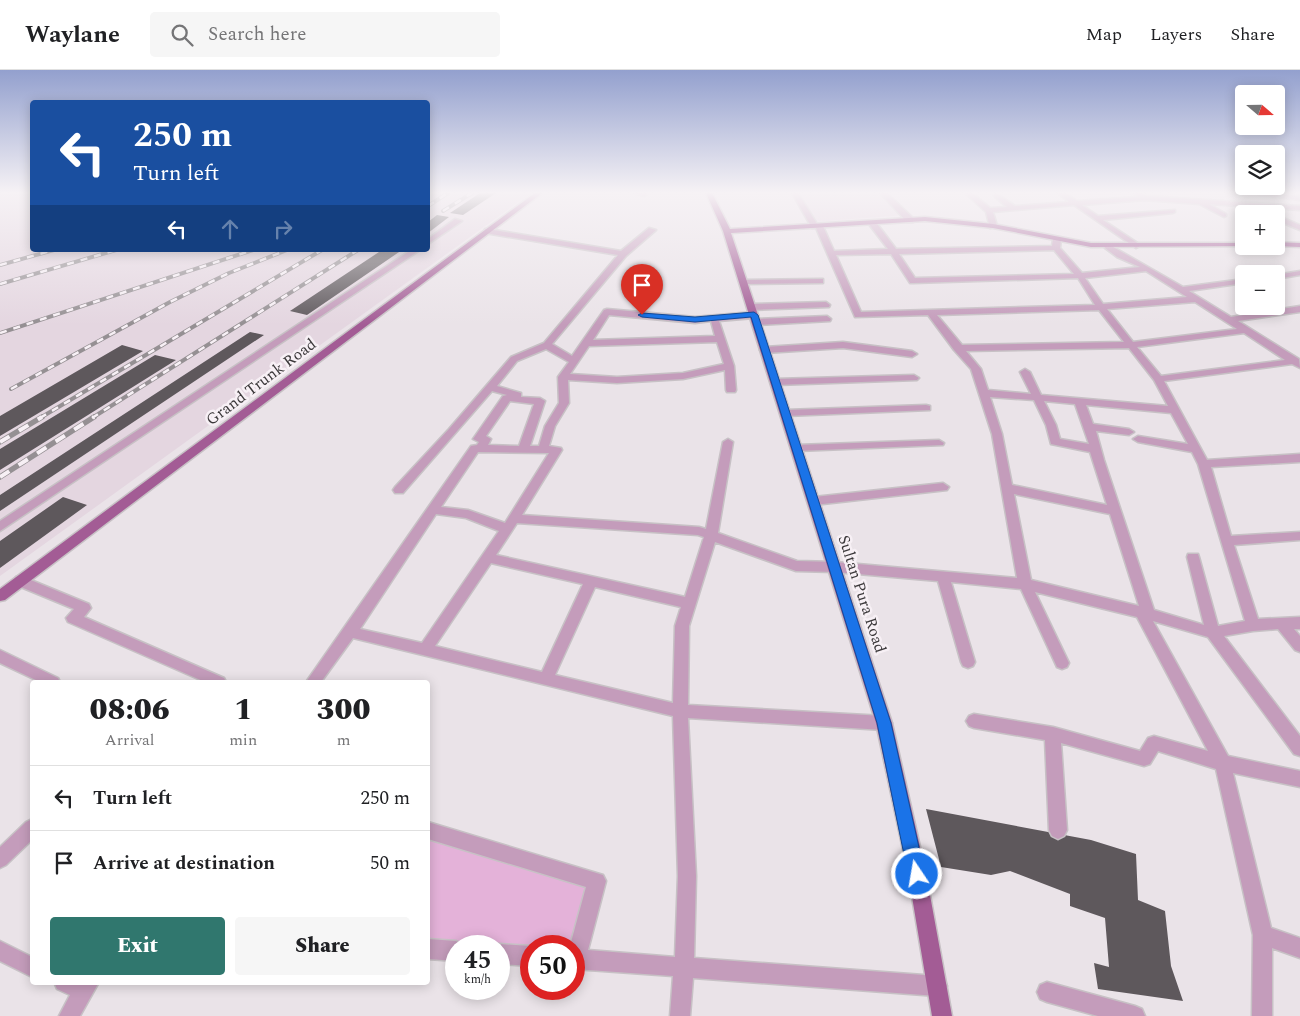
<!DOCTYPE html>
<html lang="en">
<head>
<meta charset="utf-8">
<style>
  :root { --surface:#fff; --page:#f6f6f6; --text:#202124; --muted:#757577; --line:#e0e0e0; --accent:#30776e }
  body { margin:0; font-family:Spectral,serif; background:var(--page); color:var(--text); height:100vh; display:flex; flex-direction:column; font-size:19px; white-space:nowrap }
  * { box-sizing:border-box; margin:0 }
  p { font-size:16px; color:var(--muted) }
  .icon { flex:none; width:28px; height:28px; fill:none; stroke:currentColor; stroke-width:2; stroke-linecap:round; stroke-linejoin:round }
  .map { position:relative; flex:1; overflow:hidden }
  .drawer { position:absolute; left:30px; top:610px; width:400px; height:305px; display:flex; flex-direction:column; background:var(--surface); border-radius:5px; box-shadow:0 2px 12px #0003 }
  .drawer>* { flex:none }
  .top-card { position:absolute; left:30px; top:30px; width:400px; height:152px; border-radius:5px; box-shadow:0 2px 12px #0003; background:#1a4fa0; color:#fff; overflow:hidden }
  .needle { width:32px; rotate:110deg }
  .fabs { position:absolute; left:1235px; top:15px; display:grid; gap:10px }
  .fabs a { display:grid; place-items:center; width:50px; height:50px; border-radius:5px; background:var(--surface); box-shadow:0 2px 12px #0003; font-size:25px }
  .speed { position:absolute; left:445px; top:865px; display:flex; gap:10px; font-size:25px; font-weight:700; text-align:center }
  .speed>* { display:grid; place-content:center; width:65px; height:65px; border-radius:50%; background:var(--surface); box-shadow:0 2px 12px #0003; line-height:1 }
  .speed small { font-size:12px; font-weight:400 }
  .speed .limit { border:8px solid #d22; background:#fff; color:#111 }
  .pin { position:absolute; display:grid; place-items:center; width:42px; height:42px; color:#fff; margin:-51px -21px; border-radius:50% 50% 50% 0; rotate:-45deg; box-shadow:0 0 5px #0007 }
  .pin .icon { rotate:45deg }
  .me { position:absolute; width:55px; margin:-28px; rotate:348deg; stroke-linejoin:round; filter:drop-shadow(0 0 4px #0008) }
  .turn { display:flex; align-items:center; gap:18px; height:105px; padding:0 20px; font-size:22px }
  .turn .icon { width:65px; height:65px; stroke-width:2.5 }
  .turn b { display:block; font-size:35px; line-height:42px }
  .lanes { display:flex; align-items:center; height:48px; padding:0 20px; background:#0003; justify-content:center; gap:25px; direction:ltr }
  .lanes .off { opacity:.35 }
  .eta { display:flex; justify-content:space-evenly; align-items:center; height:85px; text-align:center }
  .eta b { font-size:30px; font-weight:800; line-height:35px }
  .button { display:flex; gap:10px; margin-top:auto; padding:10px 20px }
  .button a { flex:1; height:58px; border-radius:5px; background:var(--accent); color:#fff; font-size:20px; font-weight:800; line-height:58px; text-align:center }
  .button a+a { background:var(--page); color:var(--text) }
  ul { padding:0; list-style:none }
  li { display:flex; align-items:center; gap:15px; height:65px; padding:0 20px; border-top:1px solid var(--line) }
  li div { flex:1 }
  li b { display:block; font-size:19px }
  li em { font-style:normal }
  header { display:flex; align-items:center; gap:30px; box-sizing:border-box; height:70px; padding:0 25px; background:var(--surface); border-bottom:1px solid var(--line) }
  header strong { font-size:24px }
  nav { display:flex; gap:28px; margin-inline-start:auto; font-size:18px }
  .search { width:350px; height:45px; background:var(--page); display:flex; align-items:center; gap:12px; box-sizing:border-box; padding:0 18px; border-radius:5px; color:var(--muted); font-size:19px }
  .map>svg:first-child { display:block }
  .built { fill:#e4d6e0 }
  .green { fill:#e4b2d9 }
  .building { fill:#5e585c }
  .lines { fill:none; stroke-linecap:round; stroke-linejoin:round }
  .minor-casing { stroke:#c7c1c5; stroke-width:3 }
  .major-casing { stroke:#c7c1c5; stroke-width:3 }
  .minor { fill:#c49cbb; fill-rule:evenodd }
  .major { fill:#a35c95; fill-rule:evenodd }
  .rail-far1-casing { stroke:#959093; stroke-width:4 }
  .rail-casing { stroke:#959093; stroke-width:5.5 }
  .rail-far1 { stroke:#f7f0f5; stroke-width:2.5; stroke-dasharray:7; stroke-linecap:butt }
  .rail { stroke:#f7f0f5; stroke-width:4; stroke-dasharray:11; stroke-linecap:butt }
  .route { fill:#1a73e8; stroke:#114b97 }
  .labels { text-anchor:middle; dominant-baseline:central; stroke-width:5; stroke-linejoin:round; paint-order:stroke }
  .street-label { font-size:16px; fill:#3b383a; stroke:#f7f0f5 }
</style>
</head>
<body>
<header>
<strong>Waylane</strong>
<div class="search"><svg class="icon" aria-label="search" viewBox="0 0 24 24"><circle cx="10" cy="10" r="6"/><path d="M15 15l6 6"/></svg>Search here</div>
<nav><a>Map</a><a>Layers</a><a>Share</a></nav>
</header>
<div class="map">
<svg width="1300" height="946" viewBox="0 0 1300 946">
  <rect width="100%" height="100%" fill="#eae3e8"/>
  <path class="built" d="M 0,123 L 32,123 L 32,180 L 428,180 L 428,123 L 531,123 L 0,506 Z
    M 795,123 L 883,123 L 905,145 L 812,152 Z"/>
  <path class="green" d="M 428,761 L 597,811 L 576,889 L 574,889 L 574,876 L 531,876 L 531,886 L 499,884 L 499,876 L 456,876 L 456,881 L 428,879 Z"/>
  <path class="building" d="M 480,123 L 496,123 L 463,145 L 450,143 Z
    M 437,145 L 449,147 L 428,163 L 428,152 Z
    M 382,180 L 402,180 L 307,245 L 290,241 Z
    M 250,262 L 264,265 L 0,441 L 0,425 Z
    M 122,275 L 143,281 L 0,366 L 0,346 Z
    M 155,285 L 176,290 L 0,400 L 0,379 Z
    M 63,427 L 87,435 L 0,498 L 0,471 Z
    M 926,739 L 1091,770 L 1136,784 L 1138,830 L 1165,841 L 1171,896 L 1183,931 L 1098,919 L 1094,893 L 1109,897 L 1105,848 L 1070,836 L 1070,824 L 1010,801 L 991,805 L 941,797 Z"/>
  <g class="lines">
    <g class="minor-casing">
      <path id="minor" d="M 634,123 L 647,123 L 647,124 L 644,126 Z
        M 792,123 L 798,123 L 817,154 L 822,154 L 834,181 L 888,179 L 868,153 L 872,151 L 875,151 L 896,179 L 1052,176 L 1053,169 L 1057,167 L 1061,169 L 1060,178 L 1082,203 L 1140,197 L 1117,187 L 1105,178 L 1104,176 L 1108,174 L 1183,217 L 1244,209 L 1244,213 L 1189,221 L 1231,247 L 1300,236 L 1300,242 L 1238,251 L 1299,289 L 1300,298 L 1292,294 L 1164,311 L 1207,390 L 1300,384 L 1300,392 L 1211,397 L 1231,466 L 1300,462 L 1300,470 L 1234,475 L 1258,549 L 1300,547 L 1300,559 L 1294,559 L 1300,566 L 1300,582 L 1295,580 L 1278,559 L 1253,561 L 1224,566 L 1300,666 L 1300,686 L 1294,684 L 1208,567 L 1153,551 L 1228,686 L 1300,701 L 1300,717 L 1233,703 L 1271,858 L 1300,868 L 1300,888 L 1272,878 L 1272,946 L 1252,946 L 1253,865 L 1216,699 L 1158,681 L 1150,694 L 1144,696 L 1061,673 L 1067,760 L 1064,766 L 1058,769 L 1052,766 L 1049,760 L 1045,670 L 974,658 L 969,656 L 966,651 L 969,646 L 974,644 L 1053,657 L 1140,681 L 1148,668 L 1154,666 L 1208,681 L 1137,547 L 1035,522 L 1069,593 L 1067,597 L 1062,599 L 1057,597 L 1021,519 L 951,512 L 975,592 L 973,596 L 968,598 L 963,596 L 961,592 L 938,511 L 835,502 L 796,501 L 715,472 L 689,556 L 688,635 L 884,646 L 889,648 L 892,653 L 889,658 L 884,660 L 688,648 L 696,806 L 694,888 L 937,906 L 944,909 L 947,916 L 944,923 L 937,926 L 693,908 L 690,946 L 670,946 L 673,906 L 574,899 L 574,876 L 570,876 L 586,817 L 428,769 L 428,752 L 603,805 L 606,811 L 588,880 L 675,887 L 678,806 L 673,646 L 353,568 L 321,612 L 306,612 L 471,376 L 477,375 L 479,372 L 473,369 L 503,326 L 507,325 L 492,321 L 403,423 L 395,423 L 393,420 L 395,417 L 449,359 L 511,287 L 544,273 L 618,185 L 485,163 L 485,159 L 488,159 L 621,181 L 649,158 L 656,160 L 626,186 L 552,274 L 572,286 L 604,240 L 607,239 L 695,247 L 754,242 L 758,245 L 754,248 L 719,251 L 734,296 L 736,320 L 735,322 L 727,322 L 726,320 L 725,300 L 683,309 L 617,313 L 568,310 L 569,333 L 555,356 L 549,376 L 561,378 L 562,380 L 522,445 L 699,457 L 706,459 L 723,372 L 728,369 L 733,372 L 718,463 L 797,491 L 835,492 L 1017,508 L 992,364 L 971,299 L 954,280 L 928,245 L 855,247 L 816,158 L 812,158 ZM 1054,180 L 1074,204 L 915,208 L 899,184 ZM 891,184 L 910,213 L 913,213 L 1078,208 L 1095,235 L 861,242 L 836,185 ZM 1146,201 L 1187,227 L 1103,234 L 1085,208 ZM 1195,232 L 1237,259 L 1133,272 L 1107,239 ZM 1099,240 L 1124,272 L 962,275 L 937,245 ZM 609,245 L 695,253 L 711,251 L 715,266 L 593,270 ZM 1244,263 L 1285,290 L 1161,306 L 1137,277 ZM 717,272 L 724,294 L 683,303 L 617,307 L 570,304 L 589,276 ZM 1129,278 L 1154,310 L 1168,336 L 1041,325 L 1030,302 L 1025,299 L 1020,302 L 1031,324 L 988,320 L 981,299 L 966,281 ZM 546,279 L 569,292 L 558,307 L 559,333 L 545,356 L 539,376 L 530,376 L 545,331 L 540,328 L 521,327 L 521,323 L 497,316 L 517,291 ZM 990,327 L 1034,330 L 1046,355 L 1051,374 L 1090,382 L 1107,435 L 1012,415 L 1002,364 ZM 510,331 L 534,334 L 519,376 L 488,375 L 491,369 L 486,366 ZM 1044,331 L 1075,334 L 1089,374 L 1060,369 L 1056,355 ZM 1086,335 L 1171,343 L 1188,374 L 1138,366 L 1133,369 L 1138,372 L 1192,382 L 1198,394 L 1245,551 L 1218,556 L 1199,487 L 1198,484 L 1188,484 L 1187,487 L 1204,555 L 1154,540 L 1104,390 L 1096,361 L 1129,365 L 1134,362 L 1129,359 L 1093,354 ZM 478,382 L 549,383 L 505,453 L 468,440 L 441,437 ZM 1014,424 L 1110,444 L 1139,536 L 1031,510 ZM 436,444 L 466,448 L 499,461 L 422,573 L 360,559 ZM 517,453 L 698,465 L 704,467 L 685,527 L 496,485 ZM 491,493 L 583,514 L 542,602 L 435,576 ZM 595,517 L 681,537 L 675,556 L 673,633 L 555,605 Z
        M 880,123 L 887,123 L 913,148 L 913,152 L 907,152 Z
        M 965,123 L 972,123 L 990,138 L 1007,137 L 994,126 L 994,124 L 996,123 L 1015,136 L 1069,132 L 1058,123 L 1065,123 L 1077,131 L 1138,127 L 1134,123 L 1142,123 L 1147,126 L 1300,136 L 1300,140 L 1209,134 L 1226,144 L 1226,146 L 1224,147 L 1199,134 L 1145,130 L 1082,135 L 1098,146 L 1175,140 L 1175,142 L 1173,143 L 1103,150 L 1139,174 L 1140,176 L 1136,178 L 1074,135 L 993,142 L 997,156 L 990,158 L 986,142 Z
        M 1256,123 L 1298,126 L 1300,130 L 1259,125 Z
        M 1276,145 L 1300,155 L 1300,160 L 1276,150 Z
        M 455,149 L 462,151 L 428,174 L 428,169 Z
        M 411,180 L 420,180 L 0,461 L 0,451 Z
        M 1300,201 L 1300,205 L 1276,209 L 1276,205 Z
        M 820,209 L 823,209 L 823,213 L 744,214 L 740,212 L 744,210 Z
        M 826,232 L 830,235 L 829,237 L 752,240 L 748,237 L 752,234 Z
        M 827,246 L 831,249 L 830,251 L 756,255 L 752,252 L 756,249 Z
        M 843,272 L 912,281 L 917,284 L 912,287 L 843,278 L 765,283 L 760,280 L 765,277 Z
        M 914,305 L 919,308 L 917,310 L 776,315 L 771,312 L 776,309 Z
        M 926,335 L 930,336 L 930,340 L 786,346 L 781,343 L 786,340 Z
        M 939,370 L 944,373 L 943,375 L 797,381 L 792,378 L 797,375 Z
        M 943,413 L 949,417 L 947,420 L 814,435 L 808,431 L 814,427 Z
        M 21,506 L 89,534 L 91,538 L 84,547 L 224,608 L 226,612 L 205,612 L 68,552 L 66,548 L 74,539 L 16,515 L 14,511 L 16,507 Z
        M 0,580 L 58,608 L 60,612 L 40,612 L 0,593 Z
        M 32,749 L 32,770 L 6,795 L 0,798 L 0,777 L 26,752 Z
        M 428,869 L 456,871 L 464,876 L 456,876 L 456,891 L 428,889 Z
        M 0,871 L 32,887 L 32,907 L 0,891 Z
        M 499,874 L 531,876 L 531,896 L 499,894 L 499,876 L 494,876 Z
        M 54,912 L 99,912 L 80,946 L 59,946 L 70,925 L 57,919 Z
        M 1047,912 L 1135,936 L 1142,939 L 1145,946 L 1098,946 L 1047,932 L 1040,929 L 1037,922 L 1040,915 Z"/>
    </g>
    <g class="major-casing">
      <path id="major" d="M 535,123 L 542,123 L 5,530 L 0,531 L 0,519 Z
        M 706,123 L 712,123 L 730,159 L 925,147 L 993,154 L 1091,173 L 1244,173 L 1244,176 L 1247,176 L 1091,177 L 993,158 L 925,151 L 731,163 L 892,653 L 926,803 L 952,946 L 932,946 L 908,803 L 876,653 L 723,161 Z
        M 1276,172 L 1300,173 L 1300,177 L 1276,176 Z"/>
    </g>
    <use href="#minor" class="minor"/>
    <use href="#major" class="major"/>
    <g class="rail-far1-casing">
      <path id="rail-far1" d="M 428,136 L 448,123
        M 443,141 L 472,123
        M 0,195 L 54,180
        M 0,214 L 116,180
        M 0,263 L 253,180
        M 11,319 L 170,232 L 229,203 L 287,180
        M 40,348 L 322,180
        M 92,348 L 358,180"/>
    </g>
    <g class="rail-casing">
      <path id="rail" d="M 0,372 L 42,347
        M 0,407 L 94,347"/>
    </g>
    <use href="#rail-far1" class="rail-far1"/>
    <use href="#rail" class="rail"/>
  </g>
  <linearGradient id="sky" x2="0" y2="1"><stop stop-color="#93a0ce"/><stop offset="0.48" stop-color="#f6f2f5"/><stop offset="1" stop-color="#f6f2f5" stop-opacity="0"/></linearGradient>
  <rect width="1300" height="255" fill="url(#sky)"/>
  <path class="route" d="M 754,242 L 758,245 L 891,653 L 925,804 L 922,809 L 917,812 L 911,809 L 908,804 L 877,653 L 751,247 L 695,252 L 642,247 L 638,245 L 642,243 L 695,247 Z"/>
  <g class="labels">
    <g class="street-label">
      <text transform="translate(261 312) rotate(-37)">Grand Trunk Road</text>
      <text transform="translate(862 524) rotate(72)">Sultan Pura Road</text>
    </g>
  </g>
</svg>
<div class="fabs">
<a><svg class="needle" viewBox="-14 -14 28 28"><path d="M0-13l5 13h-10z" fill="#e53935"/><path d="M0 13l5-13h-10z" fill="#757577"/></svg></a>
<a><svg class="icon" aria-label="layers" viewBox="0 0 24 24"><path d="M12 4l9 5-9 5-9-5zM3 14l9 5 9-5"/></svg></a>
<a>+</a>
<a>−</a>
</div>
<div class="speed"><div>45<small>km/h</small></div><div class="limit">50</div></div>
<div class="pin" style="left:642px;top:245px;background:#d93025"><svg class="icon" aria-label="arrive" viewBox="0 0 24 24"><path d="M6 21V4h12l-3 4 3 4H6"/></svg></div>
<svg class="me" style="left:917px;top:804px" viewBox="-20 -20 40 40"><circle r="17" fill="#1a73e8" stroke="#fff" stroke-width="3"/><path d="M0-11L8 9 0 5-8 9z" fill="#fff"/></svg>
<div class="top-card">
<div class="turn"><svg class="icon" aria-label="left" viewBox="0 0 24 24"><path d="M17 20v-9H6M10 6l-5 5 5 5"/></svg><div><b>250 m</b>Turn left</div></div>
<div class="lanes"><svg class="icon" aria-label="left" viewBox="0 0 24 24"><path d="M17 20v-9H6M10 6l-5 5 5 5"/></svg><svg class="icon off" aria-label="ahead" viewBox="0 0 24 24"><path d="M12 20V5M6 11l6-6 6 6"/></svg><svg class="icon off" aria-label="right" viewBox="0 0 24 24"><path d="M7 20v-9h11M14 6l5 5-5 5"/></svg></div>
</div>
<section class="drawer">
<div class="eta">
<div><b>08:06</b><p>Arrival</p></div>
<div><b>1</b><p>min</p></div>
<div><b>300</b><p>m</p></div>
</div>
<ul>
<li><svg class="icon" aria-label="left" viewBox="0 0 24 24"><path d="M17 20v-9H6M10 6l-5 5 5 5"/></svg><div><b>Turn left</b></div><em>250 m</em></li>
<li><svg class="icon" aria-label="arrive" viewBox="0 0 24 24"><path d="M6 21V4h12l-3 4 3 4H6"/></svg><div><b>Arrive at destination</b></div><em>50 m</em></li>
</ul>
<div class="button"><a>Exit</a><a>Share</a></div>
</section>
</div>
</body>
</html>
